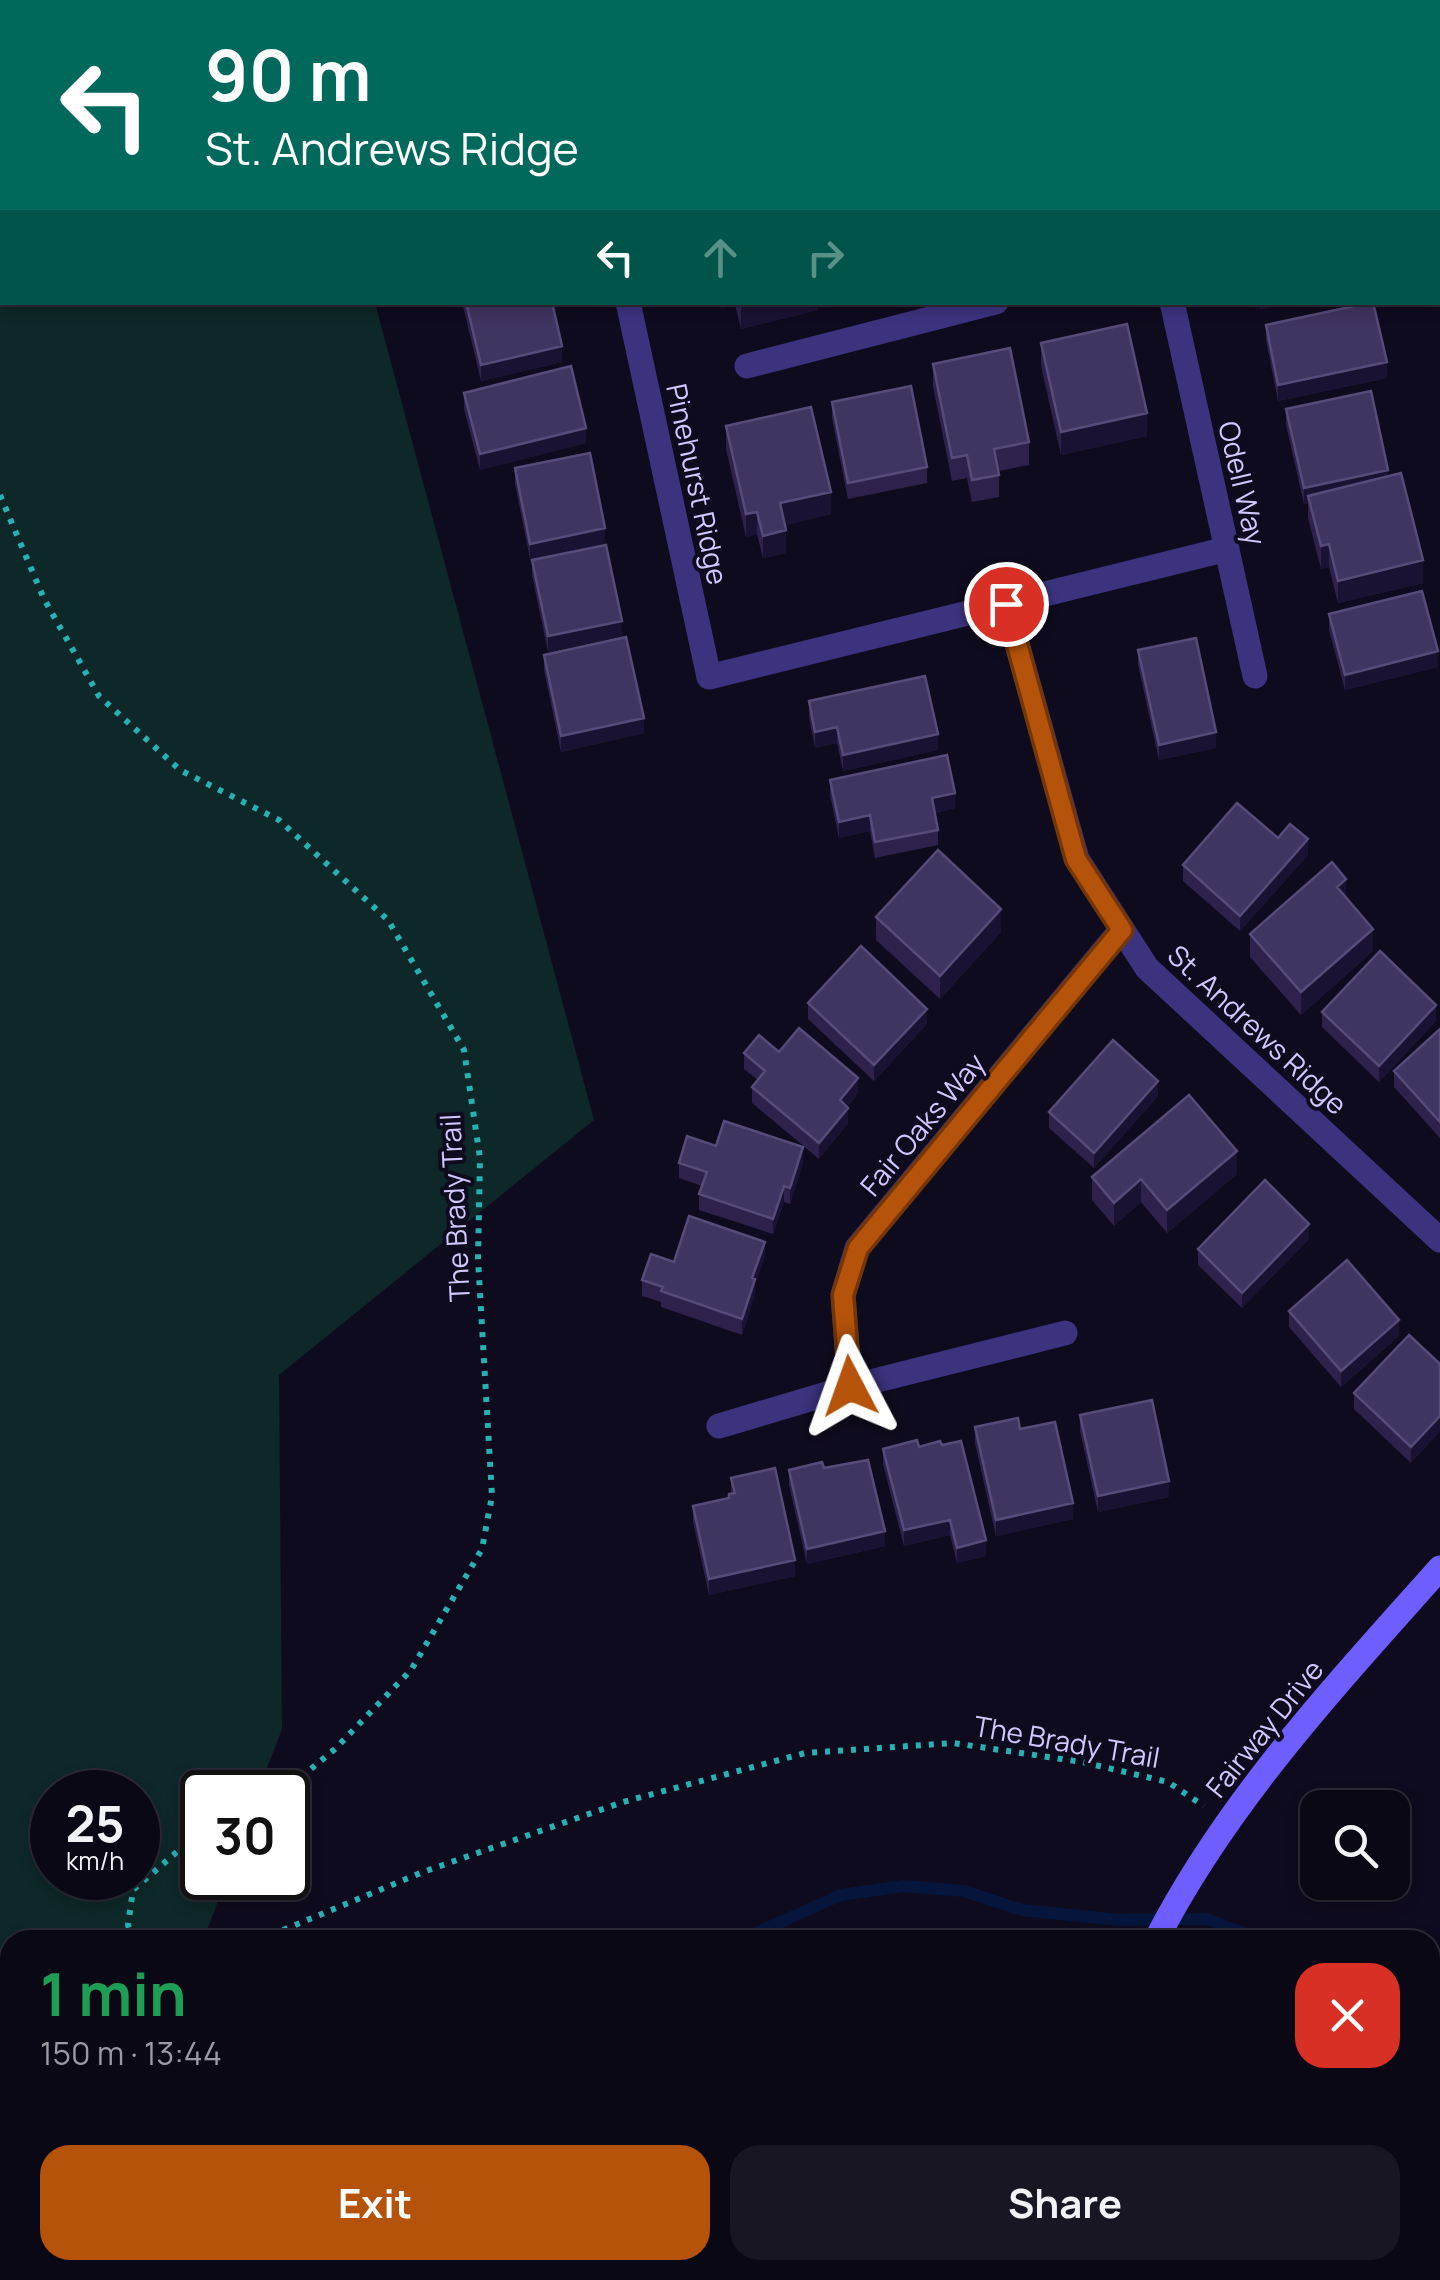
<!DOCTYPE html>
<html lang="en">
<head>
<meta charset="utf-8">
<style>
  :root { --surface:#0b0816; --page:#191623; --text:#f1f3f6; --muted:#9a9aa1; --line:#2b2935; --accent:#b45309 }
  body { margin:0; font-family:Manrope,sans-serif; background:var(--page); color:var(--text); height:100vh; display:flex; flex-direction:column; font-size:38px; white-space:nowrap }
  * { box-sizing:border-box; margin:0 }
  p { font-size:32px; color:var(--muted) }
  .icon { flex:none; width:55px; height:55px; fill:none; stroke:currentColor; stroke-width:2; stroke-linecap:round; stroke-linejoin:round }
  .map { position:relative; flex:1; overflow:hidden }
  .sheet { position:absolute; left:0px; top:1930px; width:1440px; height:350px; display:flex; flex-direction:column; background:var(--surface); border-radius:30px 30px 0 0; box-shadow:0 5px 15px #0003,0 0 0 2px var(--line) }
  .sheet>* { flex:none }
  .top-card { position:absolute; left:0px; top:0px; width:1440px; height:305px; box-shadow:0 5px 15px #0003,0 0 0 2px var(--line); background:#00695c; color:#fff; overflow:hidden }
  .controls { position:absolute; left:1300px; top:1790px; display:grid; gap:20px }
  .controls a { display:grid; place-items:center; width:110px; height:110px; border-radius:20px; background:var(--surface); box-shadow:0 5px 15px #0003,0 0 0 2px var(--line); font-size:50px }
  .speed { position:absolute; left:30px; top:1770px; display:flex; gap:20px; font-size:50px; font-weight:700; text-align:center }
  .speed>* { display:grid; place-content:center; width:130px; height:130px; border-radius:50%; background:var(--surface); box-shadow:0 5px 15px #0003,0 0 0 2px var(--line); line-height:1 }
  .speed small { font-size:25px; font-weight:400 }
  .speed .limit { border:5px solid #111; border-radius:15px; background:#fff; color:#111 }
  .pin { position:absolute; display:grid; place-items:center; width:85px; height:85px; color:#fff; margin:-42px; border:5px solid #fff; border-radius:50%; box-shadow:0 2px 10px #0007 }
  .me { position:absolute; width:110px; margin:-55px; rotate:356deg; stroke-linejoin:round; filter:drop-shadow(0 0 8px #0008) }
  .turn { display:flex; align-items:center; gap:35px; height:210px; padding:0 40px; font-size:45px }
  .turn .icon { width:130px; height:130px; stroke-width:2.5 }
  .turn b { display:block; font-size:70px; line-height:85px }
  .lanes { display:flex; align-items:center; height:95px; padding:0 40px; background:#0003; justify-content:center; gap:50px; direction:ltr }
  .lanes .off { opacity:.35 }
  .round { display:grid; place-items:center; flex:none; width:105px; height:105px; border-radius:30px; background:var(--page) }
  .summary { display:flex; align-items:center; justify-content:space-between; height:170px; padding:0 40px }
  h1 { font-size:60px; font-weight:700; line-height:75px; color:#1e9e55 }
  .action { display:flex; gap:20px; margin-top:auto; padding:20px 40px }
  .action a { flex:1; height:115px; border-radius:30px; background:var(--accent); color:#fff; font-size:40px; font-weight:700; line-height:115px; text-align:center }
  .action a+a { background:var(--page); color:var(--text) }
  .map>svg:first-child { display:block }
  .green { fill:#0e2728; fill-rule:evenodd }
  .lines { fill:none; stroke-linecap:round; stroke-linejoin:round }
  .stream { stroke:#06153b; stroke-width:12 }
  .path { stroke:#27b1b3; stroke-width:6; stroke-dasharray:5 8; stroke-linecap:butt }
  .street { stroke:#3c337f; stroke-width:25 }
  .secondary { stroke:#6f5eff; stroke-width:25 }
  .wall { fill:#2e224c }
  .shaded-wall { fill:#1a1232 }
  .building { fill:#403460; stroke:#574b79; stroke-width:2.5 }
  .route-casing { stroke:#753606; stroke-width:25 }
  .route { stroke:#b45309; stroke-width:18 }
  .labels { text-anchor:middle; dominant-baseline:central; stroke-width:8; stroke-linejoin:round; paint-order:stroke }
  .street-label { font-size:28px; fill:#d2c7ff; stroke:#0f0b1e }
</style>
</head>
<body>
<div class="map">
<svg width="1440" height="2280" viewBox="0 0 1440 2280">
  <rect width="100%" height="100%" fill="#0f0b1e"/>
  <path class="green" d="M 0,149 L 2,149 L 2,302 L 375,303 L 594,1120 L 279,1375 L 282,1729 L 258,1792 L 202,1792 L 202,1878 L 227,1878 L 203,1940 L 10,1940 L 10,2270 L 80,2270 L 76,2280 L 0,2280 ZM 52,1792 L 138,1792 L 138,1878 L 52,1878 Z
    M 1430,2117 L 1440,2122 L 1440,2280 L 1000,2280 L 1009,2270 L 1430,2270 Z"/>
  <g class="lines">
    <path class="stream" d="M 740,1940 L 841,1895 L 903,1886 L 964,1891 L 1022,1910 L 1119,1920 L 1207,1919 L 1262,1940
      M 1430,2015 L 1440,2018"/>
    <path class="path" d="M 0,495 L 44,599 L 99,696 L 180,770 L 279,820 L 388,920 L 464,1050 L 480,1158 L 478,1259 L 492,1496 L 482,1549 L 411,1670 L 335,1749 L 283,1792
      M 133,1940 L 128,1925 L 133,1890 L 186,1844 L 202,1836
      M 259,1940 L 423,1872 L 623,1802 L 805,1753 L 953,1743 L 1082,1762 L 1168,1782 L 1204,1806"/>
    <path class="street" d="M 1105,0 L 1105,2
      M 1062,2 L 1073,0
      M 628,302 L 709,677 L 1227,549
      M 1172,302 L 1255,676
      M 747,366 L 996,302
      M 1006,604 L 1077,859 L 1147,968 L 1440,1240
      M 850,1387 L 843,1295 L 857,1248 L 1122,929
      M 719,1426 L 850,1387 L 1065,1333"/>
    <path class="secondary" d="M 1156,1940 C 1228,1800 1336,1685 1440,1568
      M 1016,2280 L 1019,2270"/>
  </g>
  <path class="wall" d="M 462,302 L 552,302 L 562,362 L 481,381 Z
    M 720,302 L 818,302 L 818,310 L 741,329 L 735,305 L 721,308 Z
    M 1266,325 L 1387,378 L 1278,401 L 1266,340 Z
    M 1041,343 L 1147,436 L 1061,455 L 1041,366 Z
    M 933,364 L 1029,442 L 1029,465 L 999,471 L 999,497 L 972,502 L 967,478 L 952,481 L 933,387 Z
    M 464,393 L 586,443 L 480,470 L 464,409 Z
    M 832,402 L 927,467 L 927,483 L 848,499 L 832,418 Z
    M 1286,409 L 1388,476 L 1423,583 L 1338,603 L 1329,567 L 1321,569 L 1308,518 L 1308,503 L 1304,504 L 1286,425 Z
    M 726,426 L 831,514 L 785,525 L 786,553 L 763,558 L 757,534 L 746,537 L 726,449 Z
    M 515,468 L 605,544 L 530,559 L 515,484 Z
    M 532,560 L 622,636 L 548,652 L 532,575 Z
    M 1329,614 L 1438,667 L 1345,690 L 1329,630 Z
    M 1138,650 L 1216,748 L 1159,760 L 1138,665 Z
    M 544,655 L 644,733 L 561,752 L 544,670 Z
    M 809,701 L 938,750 L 843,771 L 837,743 L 815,748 L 809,717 Z
    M 830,780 L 955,808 L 935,813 L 938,830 L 938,845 L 875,858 L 870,831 L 839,838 L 830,795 Z
    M 1308,855 L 1240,931 L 1183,881 L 1183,865 Z
    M 1346,898 L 1373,951 L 1301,1015 L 1250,957 L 1250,934 Z
    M 876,917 L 1001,932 L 940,999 L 876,940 Z
    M 808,1003 L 927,1024 L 874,1081 L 808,1019 Z
    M 1322,1012 L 1436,1021 L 1379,1082 L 1322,1027 Z
    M 1440,1029 L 1440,1138 L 1394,1087 L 1394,1071 Z
    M 779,1052 L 858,1093 L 847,1107 L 848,1123 L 819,1159 L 752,1103 L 752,1087 L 758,1080 L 744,1069 L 744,1053 Z
    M 1158,1096 L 1094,1168 L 1049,1128 L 1049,1112 Z
    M 716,1146 L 803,1163 L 790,1204 L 784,1202 L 773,1234 L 699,1210 L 699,1194 L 702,1186 L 679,1178 L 679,1163 Z
    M 1237,1174 L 1167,1233 L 1141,1202 L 1114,1226 L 1092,1200 L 1092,1177 Z
    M 1309,1239 L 1242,1308 L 1198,1265 L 1198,1249 Z
    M 765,1257 L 755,1284 L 755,1294 L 742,1335 L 661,1307 L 661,1302 L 642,1296 L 642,1280 L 674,1262 Z
    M 1289,1311 L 1399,1336 L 1341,1387 L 1289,1327 Z
    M 1440,1364 L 1411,1463 L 1354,1409 L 1354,1393 Z
    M 1080,1415 L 1169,1497 L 1098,1512 L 1080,1431 Z
    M 975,1427 L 1020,1429 L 1073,1519 L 996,1536 L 975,1443 Z
    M 919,1447 L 986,1556 L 957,1563 L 950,1535 L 904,1546 L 883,1464 L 883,1449 Z
    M 824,1468 L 885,1546 L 807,1564 L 789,1485 L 789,1470 Z
    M 731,1478 L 795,1576 L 709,1595 L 693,1522 L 693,1506 L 729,1498 L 731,1494 Z"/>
  <path class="shaded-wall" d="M 658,0 L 755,0 L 755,2 L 658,2 Z
    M 721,302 L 735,302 L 735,305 L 721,308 Z
    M 756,302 L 818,302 L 818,310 L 741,329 L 741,306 Z
    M 1260,302 L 1297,302 L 1260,310 Z
    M 562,346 L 562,362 L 481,381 L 481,365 Z
    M 1387,362 L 1387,378 L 1278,401 L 1278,385 Z
    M 1147,413 L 1147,436 L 1061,455 L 1061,432 Z
    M 586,428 L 586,443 L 480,470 L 480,454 Z
    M 1388,470 L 1388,485 L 1308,496 L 1308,503 L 1304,504 L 1304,488 Z
    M 831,492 L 831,514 L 780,526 L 780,503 Z
    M 757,512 L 757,534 L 746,537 L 746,514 Z
    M 605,528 L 605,544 L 530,559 L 530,544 Z
    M 786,530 L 786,553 L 763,558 L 763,536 Z
    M 1329,544 L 1329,567 L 1321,569 L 1321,546 Z
    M 1423,560 L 1423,583 L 1338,603 L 1338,581 Z
    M 622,621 L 622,636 L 548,652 L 548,636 Z
    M 1438,651 L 1438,667 L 1345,690 L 1345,675 Z
    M 644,718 L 644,733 L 561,752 L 561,736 Z
    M 837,727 L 837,743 L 815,748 L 815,732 Z
    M 1216,732 L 1216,748 L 1159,760 L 1159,745 Z
    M 938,734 L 938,750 L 843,771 L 843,755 Z
    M 955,793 L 955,808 L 932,813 L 932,798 Z
    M 870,815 L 870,831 L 839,838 L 839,822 Z
    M 1308,839 L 1308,855 L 1240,931 L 1240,916 Z
    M 1346,879 L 1346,902 L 1337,887 Z
    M 1001,909 L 1001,932 L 940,999 L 940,976 Z
    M 1373,929 L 1373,951 L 1301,1015 L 1301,992 Z
    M 1436,1005 L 1436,1021 L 1379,1082 L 1379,1066 Z
    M 927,1009 L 927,1024 L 874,1081 L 874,1065 Z
    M 858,1078 L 858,1093 L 840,1116 L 840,1100 Z
    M 1158,1081 L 1158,1096 L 1094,1168 L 1094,1153 Z
    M 848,1108 L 848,1123 L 819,1159 L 819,1143 Z
    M 803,1147 L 803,1163 L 790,1204 L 790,1188 Z
    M 1237,1151 L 1237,1174 L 1167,1233 L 1167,1210 Z
    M 1141,1179 L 1141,1202 L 1114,1226 L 1114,1203 Z
    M 784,1186 L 784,1202 L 773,1234 L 773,1219 Z
    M 1309,1224 L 1309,1239 L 1242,1308 L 1242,1293 Z
    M 765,1242 L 765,1257 L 755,1284 L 755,1294 L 742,1335 L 742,1319 L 752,1278 Z
    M 1399,1320 L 1399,1336 L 1341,1387 L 1341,1371 Z
    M 1440,1416 L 1440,1432 L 1411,1463 L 1411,1447 Z
    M 1169,1481 L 1169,1497 L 1098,1512 L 1098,1496 Z
    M 1073,1503 L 1073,1519 L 996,1536 L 996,1520 Z
    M 950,1520 L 950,1535 L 904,1546 L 904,1530 Z
    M 885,1531 L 885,1546 L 807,1564 L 807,1549 Z
    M 986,1540 L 986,1556 L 957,1563 L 957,1548 Z
    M 795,1560 L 795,1576 L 709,1595 L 709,1579 Z"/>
  <path class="building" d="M 366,0 L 469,0 L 470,2 L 367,2 Z
    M 507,0 L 603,0 L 604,2 L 508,2 Z
    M 1270,0 L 1296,0 L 1297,2 L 1258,2 Z
    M 466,302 L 552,302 L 562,346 L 481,365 Z
    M 740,302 L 756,302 L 741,306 Z
    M 1373,302 L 1387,362 L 1278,385 L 1266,325 Z
    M 1127,324 L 1147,413 L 1061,432 L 1041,343 Z
    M 1010,348 L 1029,442 L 994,449 L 999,475 L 972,480 L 967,455 L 952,458 L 933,364 Z
    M 571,366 L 586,428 L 480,454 L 464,393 Z
    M 911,386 L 927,467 L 848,483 L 832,402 Z
    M 1371,391 L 1388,470 L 1304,488 L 1286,409 Z
    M 811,407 L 831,492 L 780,503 L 786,530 L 763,536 L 757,512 L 746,514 L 726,426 Z
    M 590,453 L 605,528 L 530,544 L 515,468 Z
    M 1401,473 L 1423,560 L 1338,581 L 1329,544 L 1321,546 L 1308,496 Z
    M 606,545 L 622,621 L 548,636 L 532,560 Z
    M 1422,591 L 1438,651 L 1345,675 L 1329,614 Z
    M 626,637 L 644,718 L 561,736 L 544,655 Z
    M 1196,638 L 1216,732 L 1159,745 L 1138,650 Z
    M 925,676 L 938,734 L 843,755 L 837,727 L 815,732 L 809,701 Z
    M 947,755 L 955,793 L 932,798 L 938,830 L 875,842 L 870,815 L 839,822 L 830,780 Z
    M 1237,803 L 1278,838 L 1290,824 L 1308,839 L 1240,916 L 1183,865 Z
    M 938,850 L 1001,909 L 940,976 L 876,917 Z
    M 1332,862 L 1346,879 L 1337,887 L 1373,929 L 1301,992 L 1250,934 Z
    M 861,946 L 927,1009 L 874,1065 L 808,1003 Z
    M 1380,951 L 1436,1005 L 1379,1066 L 1322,1012 Z
    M 799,1028 L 858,1078 L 840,1100 L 848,1108 L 819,1143 L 752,1087 L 765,1071 L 744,1053 L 759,1035 L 779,1052 Z
    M 1440,1029 L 1440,1122 L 1394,1071 Z
    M 1113,1040 L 1158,1081 L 1094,1153 L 1049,1112 Z
    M 1189,1095 L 1237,1151 L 1167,1210 L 1141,1179 L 1114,1203 L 1092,1177 Z
    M 724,1121 L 803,1147 L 790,1188 L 784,1186 L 773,1219 L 699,1194 L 707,1172 L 679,1163 L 687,1136 L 716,1146 Z
    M 1265,1180 L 1309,1224 L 1242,1293 L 1198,1249 Z
    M 689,1216 L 765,1242 L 752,1278 L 755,1279 L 742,1319 L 661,1291 L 663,1287 L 642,1280 L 651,1254 L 674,1262 Z
    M 1347,1260 L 1399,1320 L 1341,1371 L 1289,1311 Z
    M 1409,1335 L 1440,1364 L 1440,1416 L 1411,1447 L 1354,1393 Z
    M 1152,1400 L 1169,1481 L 1098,1496 L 1080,1415 Z
    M 1018,1418 L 1020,1429 L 1055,1422 L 1073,1503 L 996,1520 L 975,1427 Z
    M 917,1440 L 919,1447 L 940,1441 L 942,1445 L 961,1441 L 986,1540 L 957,1548 L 950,1520 L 904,1530 L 883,1449 Z
    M 868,1460 L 885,1531 L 807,1549 L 789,1470 L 822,1462 L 824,1468 Z
    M 775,1468 L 795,1560 L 709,1579 L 693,1506 L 729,1498 L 729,1494 L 735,1493 L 731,1478 Z"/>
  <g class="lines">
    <g class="route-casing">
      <path id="route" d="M 850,1386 L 843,1295 L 858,1248 L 1122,930 L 1076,859 L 1006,604"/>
    </g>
    <use href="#route" class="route"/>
  </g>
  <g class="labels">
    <g class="street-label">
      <text transform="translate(1243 483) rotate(77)">Odell Way</text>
      <text transform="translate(698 484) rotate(78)">Pinehurst Ridge</text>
      <text transform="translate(1258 1029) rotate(43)">St. Andrews Ridge</text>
      <text transform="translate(922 1124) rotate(-50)">Fair Oaks Way</text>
      <text transform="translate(454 1208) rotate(-93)">The Brady Trail</text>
      <text transform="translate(1264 1728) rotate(-51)">Fairway Drive</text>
      <text transform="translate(1067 1741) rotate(10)">The Brady Trail</text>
    </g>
  </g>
</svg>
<div class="controls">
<a><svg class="icon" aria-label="search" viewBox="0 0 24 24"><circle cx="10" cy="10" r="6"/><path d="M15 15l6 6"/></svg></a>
</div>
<div class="speed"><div>25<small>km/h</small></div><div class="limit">30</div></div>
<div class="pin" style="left:1006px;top:604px;background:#d93025"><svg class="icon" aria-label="arrive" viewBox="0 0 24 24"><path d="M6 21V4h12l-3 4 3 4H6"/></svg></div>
<svg class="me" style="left:850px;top:1386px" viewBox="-20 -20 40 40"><path d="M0-17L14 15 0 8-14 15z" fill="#b45309" stroke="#fff" stroke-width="4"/></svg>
<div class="top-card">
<div class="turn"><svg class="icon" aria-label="left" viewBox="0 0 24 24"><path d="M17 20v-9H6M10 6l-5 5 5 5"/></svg><div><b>90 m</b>St. Andrews Ridge</div></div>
<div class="lanes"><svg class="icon" aria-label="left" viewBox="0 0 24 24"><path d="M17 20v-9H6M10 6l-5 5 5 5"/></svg><svg class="icon off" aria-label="ahead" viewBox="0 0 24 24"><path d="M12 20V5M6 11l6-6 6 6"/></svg><svg class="icon off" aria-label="right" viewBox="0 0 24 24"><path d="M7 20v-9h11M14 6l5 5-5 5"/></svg></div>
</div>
<section class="sheet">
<div class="summary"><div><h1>1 min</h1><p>150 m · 13:44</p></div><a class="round" style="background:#d93025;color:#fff"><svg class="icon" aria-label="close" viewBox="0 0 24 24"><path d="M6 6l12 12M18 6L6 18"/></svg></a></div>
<div class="action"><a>Exit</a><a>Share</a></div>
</section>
</div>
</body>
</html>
